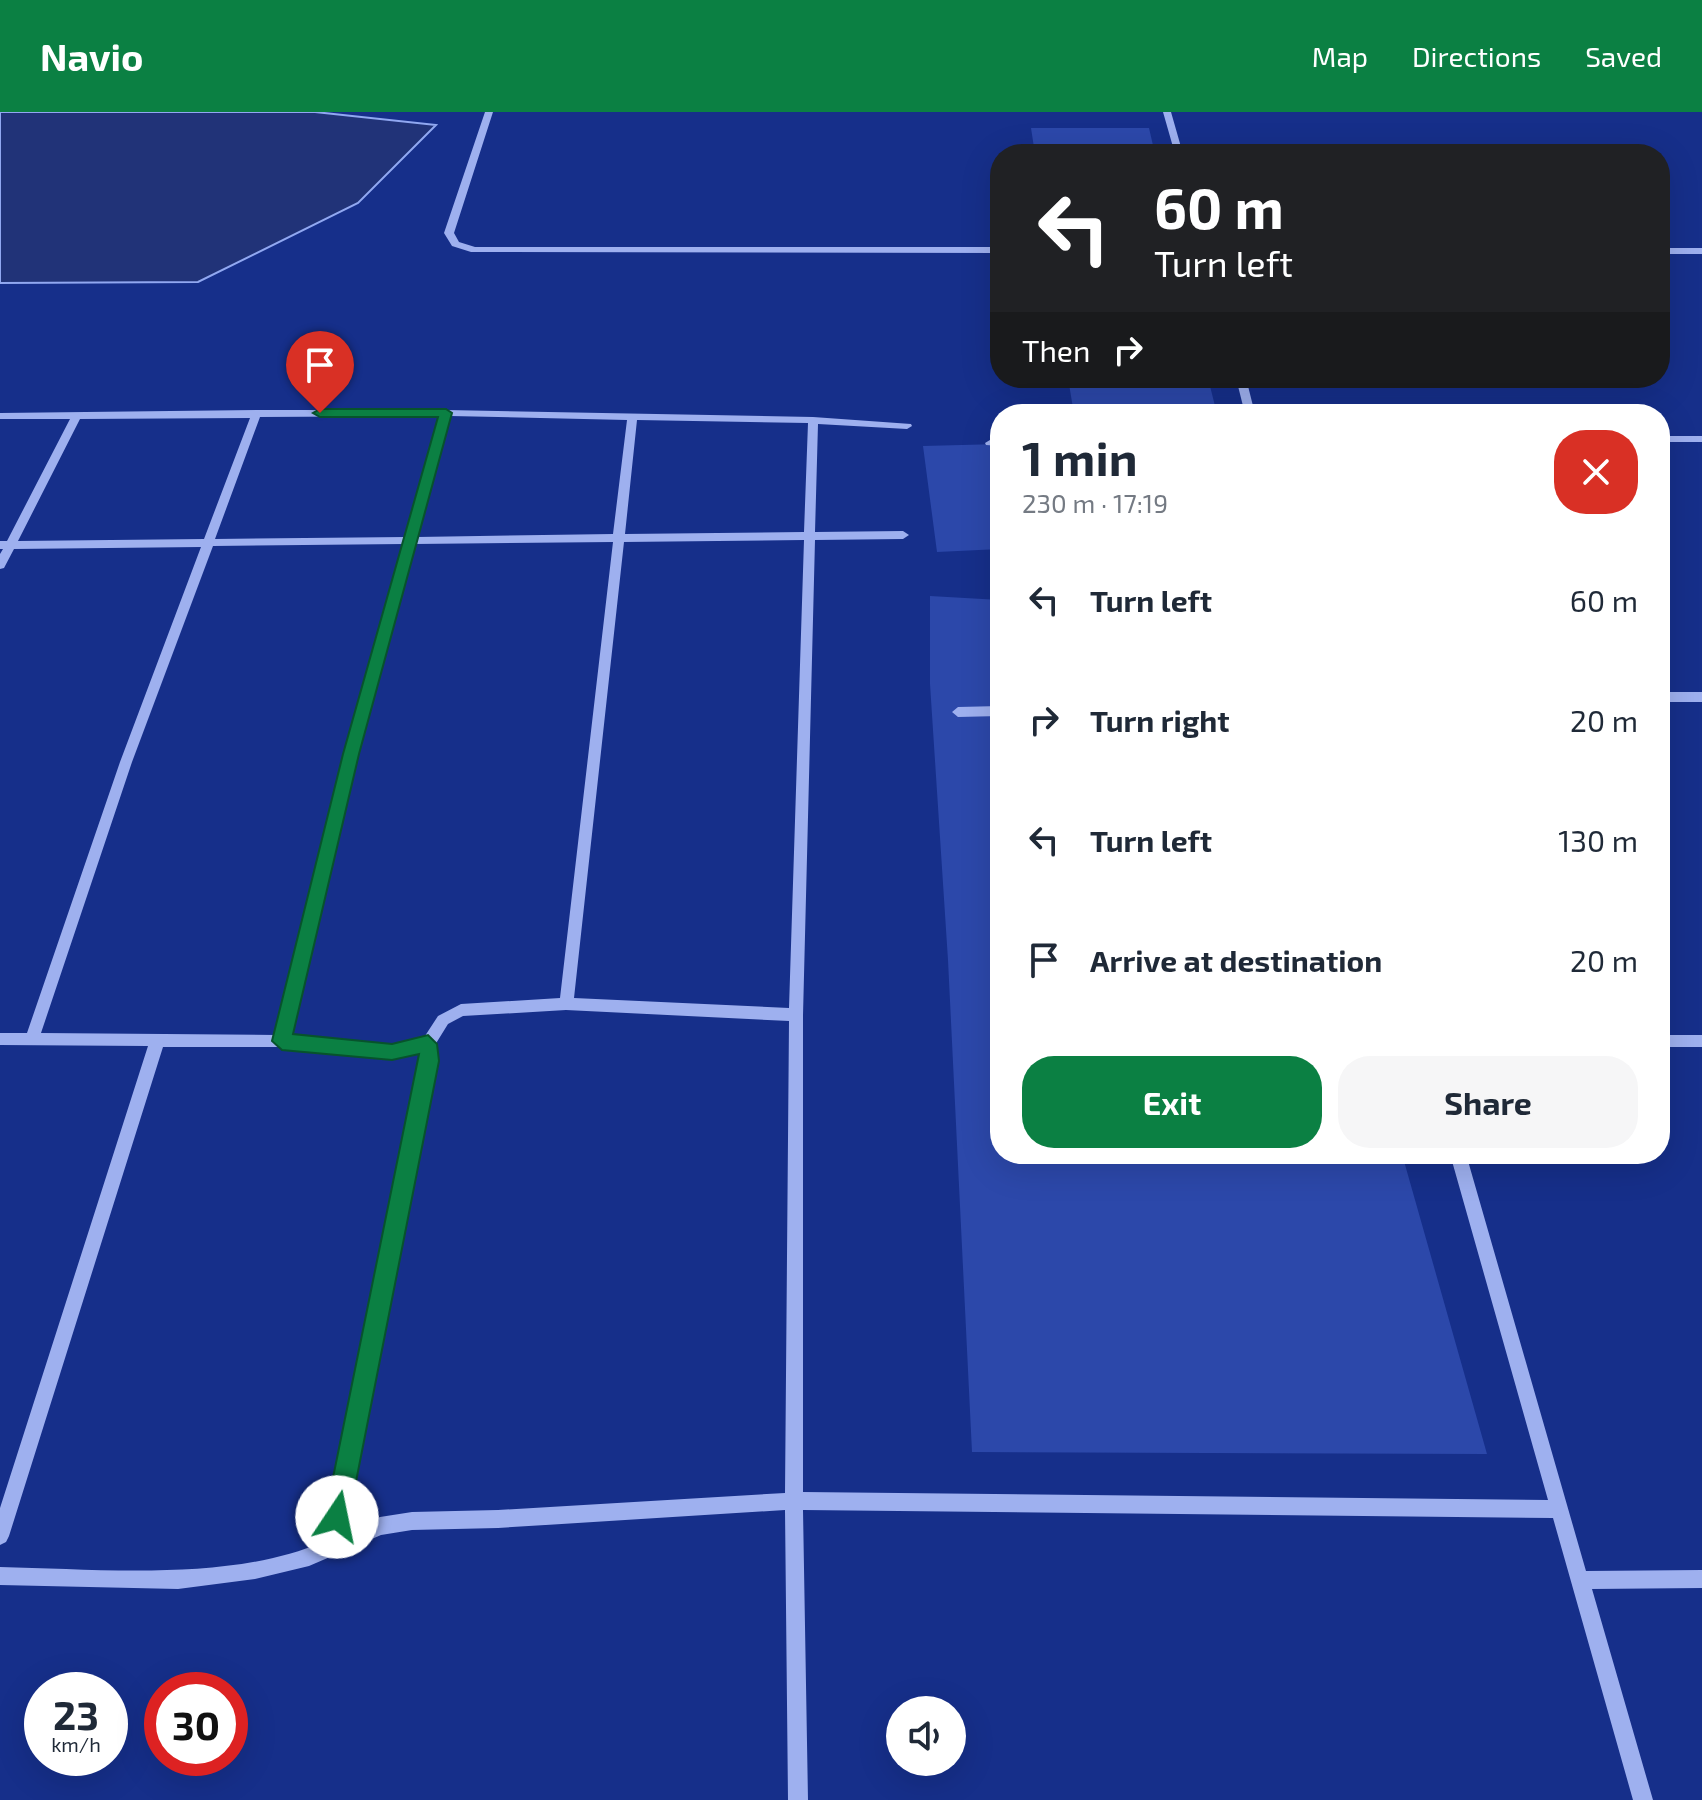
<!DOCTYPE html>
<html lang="en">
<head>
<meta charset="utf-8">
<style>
  :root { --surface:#fff; --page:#f6f6f7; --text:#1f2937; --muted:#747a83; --accent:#0b8043 }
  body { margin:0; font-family:"Exo 2",sans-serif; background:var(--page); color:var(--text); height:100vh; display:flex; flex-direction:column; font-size:30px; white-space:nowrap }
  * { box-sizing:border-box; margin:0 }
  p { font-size:26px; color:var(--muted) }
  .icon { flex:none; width:44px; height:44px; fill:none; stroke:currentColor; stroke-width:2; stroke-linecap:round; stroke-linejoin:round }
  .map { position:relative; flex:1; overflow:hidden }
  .panel { position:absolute; left:990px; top:292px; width:680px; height:760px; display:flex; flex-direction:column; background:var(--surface); border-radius:32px; box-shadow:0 8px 32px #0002 }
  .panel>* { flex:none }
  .banner { position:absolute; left:990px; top:32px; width:680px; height:244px; border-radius:32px; box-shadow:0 8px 32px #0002; background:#202124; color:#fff; overflow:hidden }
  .tools { position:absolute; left:886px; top:1584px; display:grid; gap:16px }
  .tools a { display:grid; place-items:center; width:80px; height:80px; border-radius:50%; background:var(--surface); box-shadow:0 8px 32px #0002; font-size:40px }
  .speed { position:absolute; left:24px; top:1560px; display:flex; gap:16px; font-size:40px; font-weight:700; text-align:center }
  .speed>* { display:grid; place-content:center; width:104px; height:104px; border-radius:50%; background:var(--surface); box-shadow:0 8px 32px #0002; line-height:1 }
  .speed small { font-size:20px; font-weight:400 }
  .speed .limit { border:12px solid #d22; background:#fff; color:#111 }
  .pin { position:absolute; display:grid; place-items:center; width:68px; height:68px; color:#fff; margin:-82px -34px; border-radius:50% 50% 50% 0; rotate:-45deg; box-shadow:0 0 8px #0007 }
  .pin .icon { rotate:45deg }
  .me { position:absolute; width:88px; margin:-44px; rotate:11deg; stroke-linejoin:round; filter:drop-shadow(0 0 6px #0008) }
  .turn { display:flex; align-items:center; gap:28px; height:168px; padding:0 32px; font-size:36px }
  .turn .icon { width:104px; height:104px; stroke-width:2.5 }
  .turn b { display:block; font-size:56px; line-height:68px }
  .then { display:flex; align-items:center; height:76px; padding:0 32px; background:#0003; gap:16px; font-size:30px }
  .round { display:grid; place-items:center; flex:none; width:84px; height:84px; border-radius:32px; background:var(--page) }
  .head { display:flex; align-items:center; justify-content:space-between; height:136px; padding:0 32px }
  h1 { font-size:48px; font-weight:700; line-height:60px }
  .cta { display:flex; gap:16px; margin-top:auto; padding:16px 32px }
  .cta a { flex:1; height:92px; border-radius:32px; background:var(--accent); color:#fff; font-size:32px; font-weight:700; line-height:92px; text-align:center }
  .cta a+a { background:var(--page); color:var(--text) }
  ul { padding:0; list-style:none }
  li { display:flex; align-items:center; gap:24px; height:120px; padding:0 32px }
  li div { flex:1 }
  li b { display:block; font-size:30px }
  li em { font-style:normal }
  header { display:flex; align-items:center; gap:48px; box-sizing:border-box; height:112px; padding:0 40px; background:var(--accent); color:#fff }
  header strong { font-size:38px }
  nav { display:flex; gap:44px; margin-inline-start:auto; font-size:28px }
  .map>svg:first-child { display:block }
  .green { fill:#2c48aa }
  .water { fill:#213378; stroke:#91a8f1; stroke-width:2 }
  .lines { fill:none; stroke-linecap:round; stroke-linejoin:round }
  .minor { fill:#9eb0ef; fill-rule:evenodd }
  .route { fill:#0b8043; stroke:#07532c; stroke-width:2 }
</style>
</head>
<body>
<header>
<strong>Navio</strong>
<nav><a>Map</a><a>Directions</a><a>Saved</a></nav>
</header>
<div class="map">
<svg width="1702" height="1688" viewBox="0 0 1702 1688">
  <rect width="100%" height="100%" fill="#162f8a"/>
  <path class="green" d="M 1031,16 L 1149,16 L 1155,42 L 1035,42 Z
    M 1068,266 L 1208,266 L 1217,302 L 1074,302 Z
    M 1000,332 L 1000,437 L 937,440 L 923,334 Z
    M 930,484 L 1000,488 L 1000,1042 L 1402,1042 L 1487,1342 L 972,1340 L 948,848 L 930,572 Z"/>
  <path class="water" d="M 0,0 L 315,0 L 436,13 L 358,91 L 198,170 L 0,171 Z"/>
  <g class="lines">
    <path class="minor" d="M 485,0 L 493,0 L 454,121 L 459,130 L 475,135 L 1000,135 L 1000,141 L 471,140 L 452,134 L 444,121 Z
      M 1163,0 L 1171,0 L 1183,42 L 1175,42 Z
      M 1660,136 L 1702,136 L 1702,142 L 1660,142 Z
      M 1236,266 L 1246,266 L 1255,302 L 1245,302 Z
      M 257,298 L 446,298 L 813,305 L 911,312 L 912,314 L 907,317 L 818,312 L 815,420 L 903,419 L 909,423 L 903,427 L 815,428 L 803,903 L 803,1380 L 1548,1388 L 1450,1042 L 1466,1042 L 1586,1459 L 1702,1458 L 1702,1476 L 1592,1477 L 1653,1688 L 1633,1688 L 1553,1406 L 803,1398 L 808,1688 L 788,1688 L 785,1398 L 498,1416 L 412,1418 L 381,1423 L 309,1454 L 255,1467 L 178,1477 L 0,1473 L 0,1455 C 100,1457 230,1470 323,1430 L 423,949 L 422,940 L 392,947 L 282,935 L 163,935 L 9,1424 L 6,1430 L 0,1433 L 0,1396 L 148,934 L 0,933 L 0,921 L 27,921 L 120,650 L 201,435 L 14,437 L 4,456 L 0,457 L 0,442 L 3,437 L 0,437 L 0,429 L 7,429 L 70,307 L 0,307 L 0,301 ZM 440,304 L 406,425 L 215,427 L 260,305 ZM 450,304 L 627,308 L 613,422 L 417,425 ZM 250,306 L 204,427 L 18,429 L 80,307 ZM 637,308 L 808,311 L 804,420 L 625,422 ZM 804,428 L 789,896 L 574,886 L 624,430 ZM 613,430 L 560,886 L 461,892 L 438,904 L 423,927 L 392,933 L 291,923 L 357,642 L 415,432 ZM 404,432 L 345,642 L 276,923 L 41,921 L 132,650 L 213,434 ZM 566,898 L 789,909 L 785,1381 L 498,1398 L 412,1400 L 380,1405 L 343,1421 L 437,949 L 435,933 L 448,912 L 463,904 Z
      M 1660,324 L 1702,324 L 1702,330 L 1660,330 Z
      M 990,328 L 1000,328 L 1000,334 L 986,333 L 985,331 Z
      M 1660,580 L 1702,580 L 1702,590 L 1660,590 Z
      M 1000,594 L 1000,604 L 958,605 L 952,600 L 958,595 Z
      M 1660,923 L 1702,923 L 1702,935 L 1660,935 Z"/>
  </g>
  <path class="route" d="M 446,297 L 452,301 L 359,642 L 293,922 L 392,932 L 428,923 L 437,932 L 439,949 L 349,1405 L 345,1413 L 337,1416 L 329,1413 L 325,1405 L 419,942 L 392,948 L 282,938 L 272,929 L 343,642 L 438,305 L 320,305 L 313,301 L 320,297 Z"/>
</svg>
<div class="tools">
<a><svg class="icon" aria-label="sound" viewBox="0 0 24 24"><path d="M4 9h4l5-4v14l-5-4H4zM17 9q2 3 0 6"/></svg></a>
</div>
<div class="speed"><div>23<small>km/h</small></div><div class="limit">30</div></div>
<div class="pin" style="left:320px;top:301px;background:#d93025"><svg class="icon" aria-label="arrive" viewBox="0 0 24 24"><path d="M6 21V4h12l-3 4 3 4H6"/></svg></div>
<svg class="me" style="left:337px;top:1405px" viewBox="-20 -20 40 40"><circle r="19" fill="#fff"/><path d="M0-13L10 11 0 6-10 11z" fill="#0b8043"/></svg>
<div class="banner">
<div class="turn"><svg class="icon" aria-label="left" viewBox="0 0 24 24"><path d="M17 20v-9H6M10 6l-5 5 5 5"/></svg><div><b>60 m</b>Turn left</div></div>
<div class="then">Then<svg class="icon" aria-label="right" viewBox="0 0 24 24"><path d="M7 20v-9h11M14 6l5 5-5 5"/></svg></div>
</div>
<section class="panel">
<div class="head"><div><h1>1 min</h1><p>230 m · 17:19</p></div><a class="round" style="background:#d93025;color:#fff"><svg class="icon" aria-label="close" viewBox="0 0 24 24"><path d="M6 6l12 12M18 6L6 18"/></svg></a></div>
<ul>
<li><svg class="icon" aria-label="left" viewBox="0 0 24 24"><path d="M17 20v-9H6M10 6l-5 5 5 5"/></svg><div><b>Turn left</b></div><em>60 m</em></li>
<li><svg class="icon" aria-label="right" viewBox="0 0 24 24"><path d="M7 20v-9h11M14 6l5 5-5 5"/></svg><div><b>Turn right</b></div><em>20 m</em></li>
<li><svg class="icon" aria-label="left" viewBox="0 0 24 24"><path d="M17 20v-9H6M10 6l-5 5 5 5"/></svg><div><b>Turn left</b></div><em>130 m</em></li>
<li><svg class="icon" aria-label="arrive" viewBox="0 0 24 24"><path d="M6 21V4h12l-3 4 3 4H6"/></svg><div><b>Arrive at destination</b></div><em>20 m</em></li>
</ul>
<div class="cta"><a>Exit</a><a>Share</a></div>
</section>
</div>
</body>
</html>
